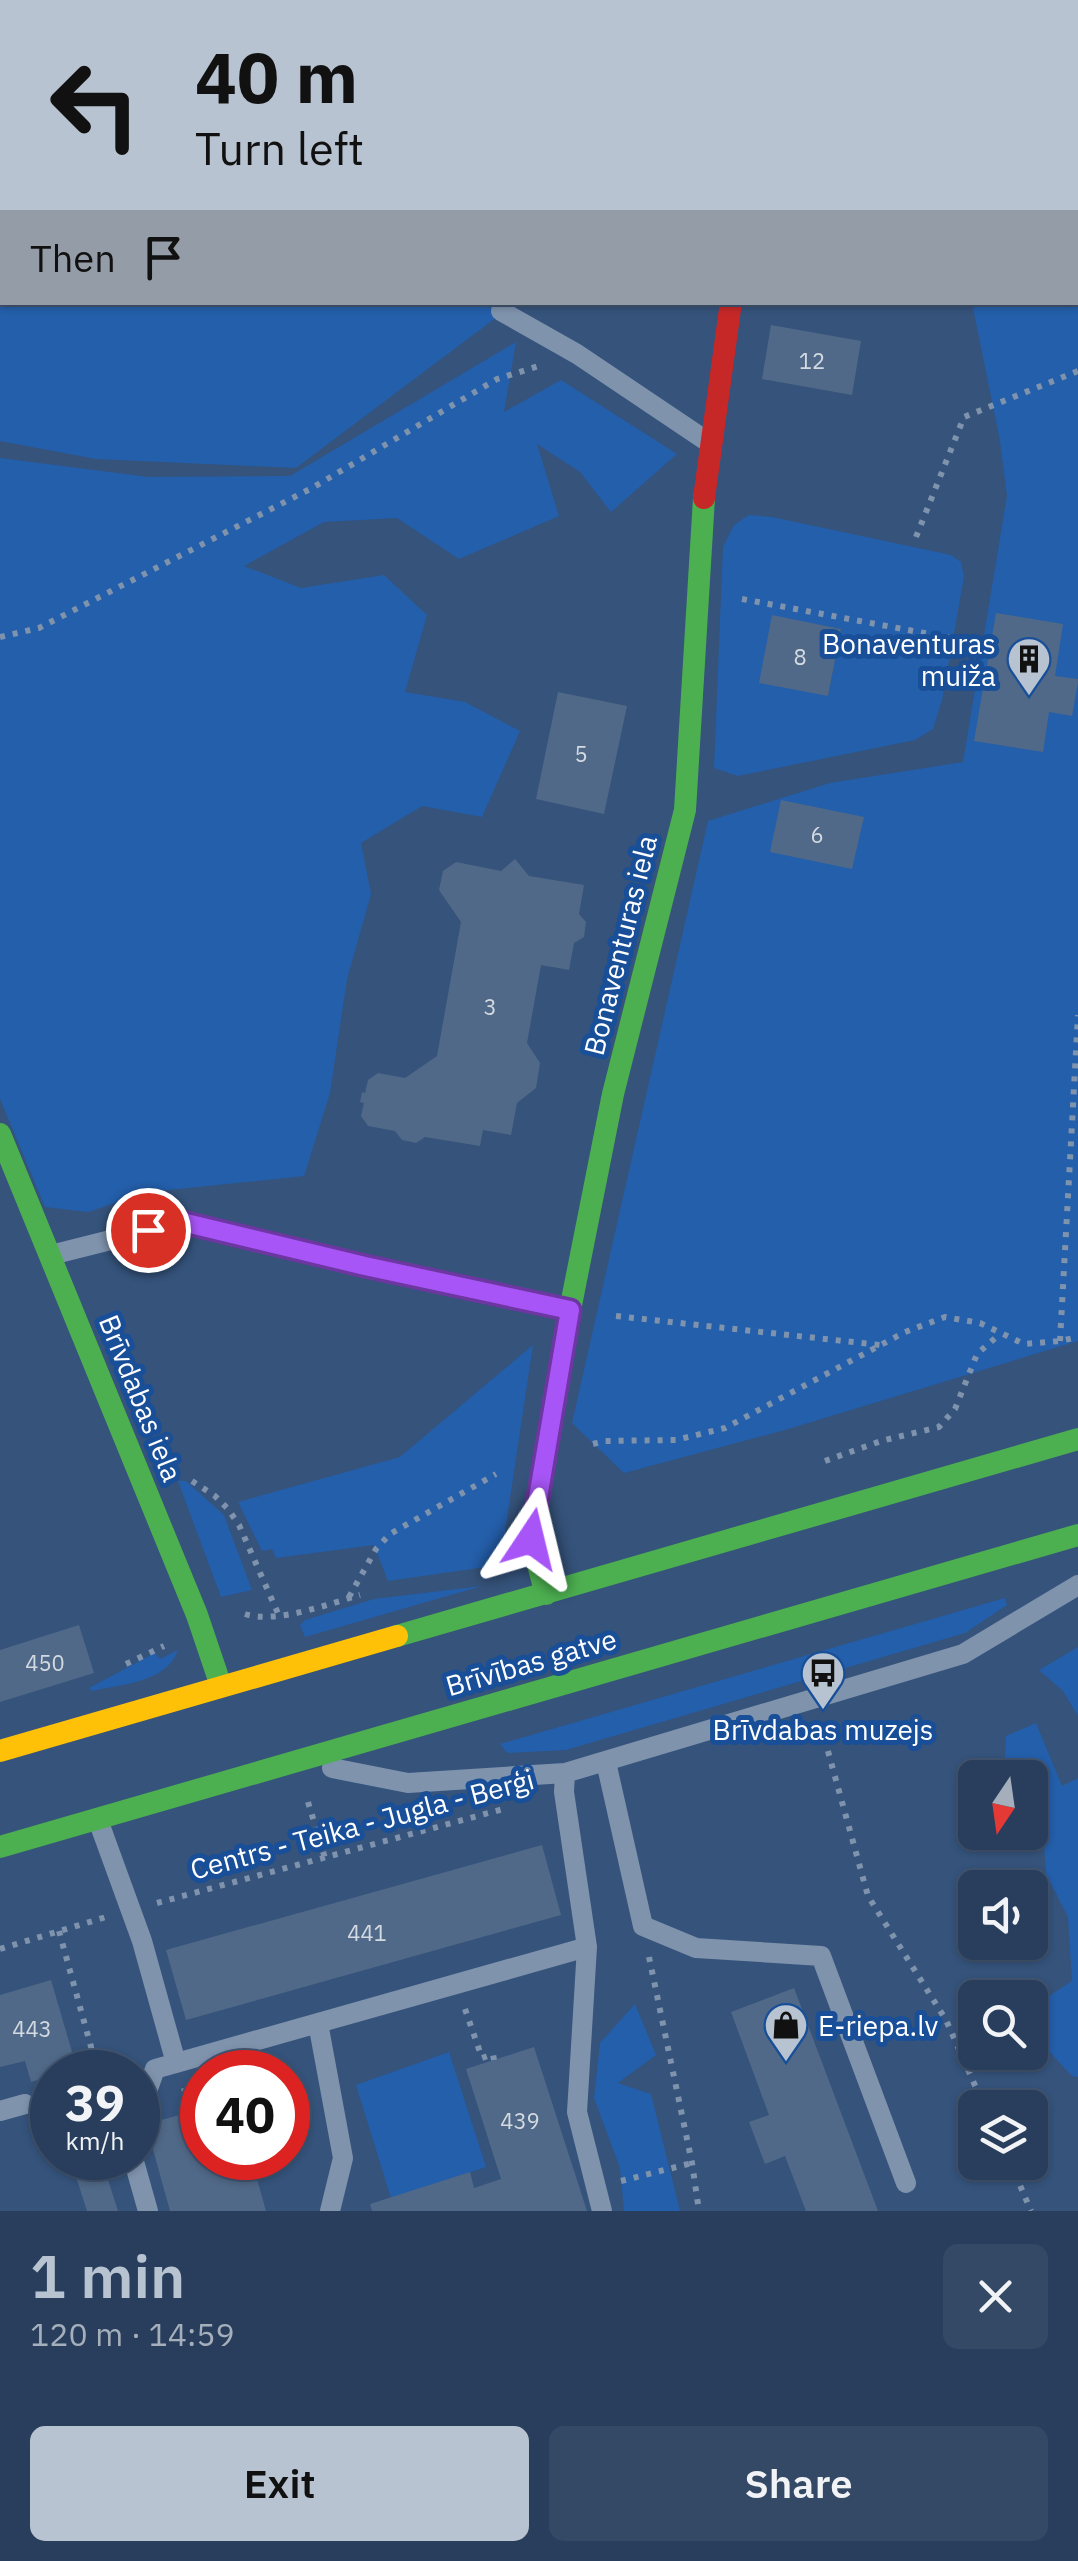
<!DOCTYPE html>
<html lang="en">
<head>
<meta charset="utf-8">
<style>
  :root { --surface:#283e5c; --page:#344965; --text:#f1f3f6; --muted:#a5aebb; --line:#445772; --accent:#b8c3d1 }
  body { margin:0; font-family:"IBM Plex Sans",sans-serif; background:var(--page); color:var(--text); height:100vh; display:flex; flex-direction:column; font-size:38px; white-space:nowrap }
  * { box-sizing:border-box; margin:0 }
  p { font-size:32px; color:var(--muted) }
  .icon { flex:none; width:55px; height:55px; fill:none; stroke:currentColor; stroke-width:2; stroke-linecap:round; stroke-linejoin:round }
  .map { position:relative; height:2211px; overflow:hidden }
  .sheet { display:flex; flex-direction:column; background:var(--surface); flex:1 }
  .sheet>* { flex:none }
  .guide { position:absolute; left:0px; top:0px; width:1080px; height:305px; box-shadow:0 2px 8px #0004,0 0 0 2px var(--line); background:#b8c3d1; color:#111; overflow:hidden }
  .needle { width:65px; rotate:193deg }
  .controls { position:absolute; left:958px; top:1760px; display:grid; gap:20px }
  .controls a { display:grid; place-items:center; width:90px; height:90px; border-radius:15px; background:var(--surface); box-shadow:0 2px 8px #0004,0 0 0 2px var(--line); font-size:50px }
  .speed { position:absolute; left:30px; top:2050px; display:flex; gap:20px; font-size:50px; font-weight:700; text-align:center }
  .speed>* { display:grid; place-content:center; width:130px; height:130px; border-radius:50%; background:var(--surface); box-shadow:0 2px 8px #0004,0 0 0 2px var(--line); line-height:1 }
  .speed small { font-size:25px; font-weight:400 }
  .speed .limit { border:15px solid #d22; background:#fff; color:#111 }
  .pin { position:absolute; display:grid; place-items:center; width:85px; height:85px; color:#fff; margin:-42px; border:5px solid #fff; border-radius:50%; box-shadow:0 2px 10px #0007 }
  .me { position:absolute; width:110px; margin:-55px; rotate:10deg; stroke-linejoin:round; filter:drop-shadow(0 0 8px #0008) }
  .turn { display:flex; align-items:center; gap:35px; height:210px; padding:0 30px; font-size:45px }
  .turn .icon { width:130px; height:130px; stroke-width:2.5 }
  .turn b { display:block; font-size:70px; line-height:85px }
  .then { display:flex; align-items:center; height:95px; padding:0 30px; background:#0003; gap:20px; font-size:38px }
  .round { display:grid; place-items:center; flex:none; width:105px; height:105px; border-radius:15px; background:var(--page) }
  .overview { display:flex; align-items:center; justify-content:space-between; height:170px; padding:0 30px }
  h1 { font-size:60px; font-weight:600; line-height:75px; color:var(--accent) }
  .action { display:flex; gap:20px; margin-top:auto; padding:20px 30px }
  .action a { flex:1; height:115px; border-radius:15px; background:var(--accent); color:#111; font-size:40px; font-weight:600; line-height:115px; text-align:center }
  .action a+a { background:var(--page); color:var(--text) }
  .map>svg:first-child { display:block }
  .green { fill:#245fab; fill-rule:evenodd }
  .building { fill:#506988 }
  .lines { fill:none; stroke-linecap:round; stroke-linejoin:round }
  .path { stroke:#7f93ad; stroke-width:6; stroke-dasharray:5 8; stroke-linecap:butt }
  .lane { stroke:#7f93ad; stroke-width:20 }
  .fast { stroke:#4caf50; stroke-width:22 }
  .slow { stroke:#ffc107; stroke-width:22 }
  .jam { stroke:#c62828; stroke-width:22 }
  .route-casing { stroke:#6d37a1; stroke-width:25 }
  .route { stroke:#a855f7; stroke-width:18 }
  .labels { text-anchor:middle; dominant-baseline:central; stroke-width:10; stroke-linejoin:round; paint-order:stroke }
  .number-label { font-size:22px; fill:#d3dae1 }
  .poi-label { font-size:28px; fill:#fff; stroke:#184f98; text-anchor:end }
  .street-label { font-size:28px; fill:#fff; stroke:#184f98 }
</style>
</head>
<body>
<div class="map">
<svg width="1078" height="2211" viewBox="0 0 1078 2211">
  <rect width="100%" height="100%" fill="#35537b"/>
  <path class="green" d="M 0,0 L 1078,0 L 1078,1341 L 785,1430 L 624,1473 L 572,1423 L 708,821 L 830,783 L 963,762 L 1007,496 L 1000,441 L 972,303 L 1078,302 L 1078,2 L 2,2 L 2,302 L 524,303 L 493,320 L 296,468 L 96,459 L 0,441 Z
    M 516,342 L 504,412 L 561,380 L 677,454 L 611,512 L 580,472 L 537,444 L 559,516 L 459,559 L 397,518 L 324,522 L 244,566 L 301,588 L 384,575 L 427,615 L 405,692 L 465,702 L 520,731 L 482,817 L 422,806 L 361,843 L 371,894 L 347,979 L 330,1093 L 304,1176 L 149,1192 L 88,1212 L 45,1207 L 0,1099 L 0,458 L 149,477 L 290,476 Z
    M 749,515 L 772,517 L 951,555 L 961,562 L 964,577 L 942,700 L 933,729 L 915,740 L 738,776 L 714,768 L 723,547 L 734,525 ZM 772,616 L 841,629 L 828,696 Z
    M 533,1345 L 500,1565 L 388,1581 L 374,1545 L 276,1558 L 272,1549 L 262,1551 L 238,1502 L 400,1457 Z
    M 178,1481 L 186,1481 L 224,1515 L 252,1590 L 221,1597 Z
    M 482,1586 L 305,1637 L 300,1625 L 305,1620 L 374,1599 Z
    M 1005,1598 L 1007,1605 L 965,1633 L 566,1750 L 507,1753 L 500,1744 Z
    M 1078,1647 L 1078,1716 L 1063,1691 L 1039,1670 Z
    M 178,1650 C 167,1683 121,1684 92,1691 L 89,1688 L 155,1653 L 160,1659 Z
    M 1036,1723 L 1062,1786 L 1078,1778 L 1078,2077 L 1072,2076 L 1044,2046 L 1042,2001 L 1072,1981 L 1068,1917 L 1046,1874 L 1043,1828 L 1030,1819 L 1030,1778 L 1004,1777 L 1006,1736 Z
    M 635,2004 L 656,2055 L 618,2083 L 651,2094 L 680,2211 L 624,2211 L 620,2168 L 594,2098 L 600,2043 Z
    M 449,2052 L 486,2167 L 391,2198 L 356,2085 Z"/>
  <path class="building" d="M 771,325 L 861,341 L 852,395 L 762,379 Z
    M 996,613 L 1063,624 L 1055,676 L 1078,679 L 1078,682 L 1072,716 L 1049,712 L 1043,752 L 974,741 Z
    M 772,615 L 841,629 L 828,696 L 759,683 Z
    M 558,692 L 627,706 L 604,814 L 536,799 Z
    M 781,800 L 864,817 L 852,869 L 770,852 Z
    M 515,859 L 529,876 L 584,885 L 579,914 L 586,922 L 584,937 L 574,943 L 569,970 L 541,965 L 527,1043 L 540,1063 L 536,1088 L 517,1103 L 511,1135 L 483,1130 L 480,1146 L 425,1137 L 416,1143 L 402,1140 L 395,1131 L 368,1126 L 361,1116 L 364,1103 L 360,1102 L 362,1092 L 365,1093 L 368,1080 L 378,1073 L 405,1078 L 437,1056 L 461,922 L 439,890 L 443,871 L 456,862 L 501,871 Z
    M 79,1625 L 94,1673 L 0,1702 L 0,1650 Z
    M 542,1845 L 561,1915 L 186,2020 L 166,1950 Z
    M 51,1980 L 77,2069 L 52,2072 L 52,2076 L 31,2082 L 25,2061 L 0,2067 L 0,1995 Z
    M 794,1988 L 878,2211 L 806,2211 L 785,2156 L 765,2164 L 749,2122 L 769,2115 L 731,2012 Z
    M 534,2047 L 587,2211 L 372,2211 L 370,2204 L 470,2172 L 474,2188 L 501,2179 L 466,2069 Z
    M 202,2109 L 202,2158 L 251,2158 L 266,2211 L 170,2211 L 146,2124 Z
    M 70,2158 L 101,2158 L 118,2211 L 87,2211 Z"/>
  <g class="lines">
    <path class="path" d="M 220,0 L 222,2
      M 893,2 L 894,0
      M 916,537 L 964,417 L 1078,371
      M 742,599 L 967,641
      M 0,637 L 39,628 L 312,488 L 497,379 L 542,365
      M 616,1316 L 880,1345
      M 1060,1341 L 1078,1015
      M 593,1444 L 604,1441 L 676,1440 L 725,1428 L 905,1332 L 945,1317 L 980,1323 L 1024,1344 L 1060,1341 L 1078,1337
      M 825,1461 L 881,1441 L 939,1427 L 955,1409 L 977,1354 L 1000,1334
      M 192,1481 L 215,1496 L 228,1509 L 239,1525 L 280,1618
      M 349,1597 L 376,1549 L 390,1534 L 496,1474
      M 245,1614 C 277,1624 328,1604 360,1595
      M 126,1664 L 164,1646
      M 821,1726 L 868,1896 L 946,2020 L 985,2108
      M 308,1802 L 325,1858
      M 157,1903 L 507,1808
      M 59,1931 L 93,2054 L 89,2072
      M 0,1949 L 106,1917
      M 649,1957 L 692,2163 L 699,2211
      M 465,2009 L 482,2058 L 493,2054 L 494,2060
      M 184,2088 L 191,2112
      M 1010,2162 L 1031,2211
      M 621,2181 L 692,2163"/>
    <path class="lane" d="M 501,311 L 577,354 L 705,440
      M 51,1255 L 182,1222 L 365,1266 L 568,1310
      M 606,1762 L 643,1926 L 696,1948 L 821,1956 L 906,2183
      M 332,1768 L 408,1783 L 565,1773 L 963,1654 L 1078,1585
      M 565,1773 L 564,1792 L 587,1947 L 577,2112 L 602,2211
      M 98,1820 L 142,1941 L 176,2063
      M 318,2023 L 343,2158 L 330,2211
      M 0,2111 L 25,2104
      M 138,2117 L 155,2069 L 587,1947
      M 133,2158 L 148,2211"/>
    <path class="fast" d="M 0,1134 L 197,1615 L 221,1686
      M 546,1594 L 531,1539 L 570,1310 L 613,1094 L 685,810 L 704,498
      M 397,1636 L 1078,1439
      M 0,1847 L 1078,1535"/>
    <path class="slow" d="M 0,1751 L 397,1636"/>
    <path class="jam" d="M 704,498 L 731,302"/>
  </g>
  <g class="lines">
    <g class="route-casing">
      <path id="route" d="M 148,1230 L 182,1222 L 365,1266 L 570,1310 L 531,1539"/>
    </g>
    <use href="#route" class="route"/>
  </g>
  <defs>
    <g id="building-pin" transform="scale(2.25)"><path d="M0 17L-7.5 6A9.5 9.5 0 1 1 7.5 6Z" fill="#b8c3d1" stroke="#184f98"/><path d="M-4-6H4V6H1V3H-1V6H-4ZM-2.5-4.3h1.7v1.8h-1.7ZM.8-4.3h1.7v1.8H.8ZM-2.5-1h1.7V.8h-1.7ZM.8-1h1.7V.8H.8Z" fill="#111"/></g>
    <g id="bus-pin" transform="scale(2.25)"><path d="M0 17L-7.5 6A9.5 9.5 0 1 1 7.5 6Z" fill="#b8c3d1" stroke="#184f98"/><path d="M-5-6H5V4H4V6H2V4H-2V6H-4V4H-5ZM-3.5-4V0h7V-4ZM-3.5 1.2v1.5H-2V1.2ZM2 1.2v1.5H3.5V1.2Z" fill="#111"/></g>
    <g id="shop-pin" transform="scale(2.25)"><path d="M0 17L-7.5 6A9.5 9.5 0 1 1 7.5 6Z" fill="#b8c3d1" stroke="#184f98"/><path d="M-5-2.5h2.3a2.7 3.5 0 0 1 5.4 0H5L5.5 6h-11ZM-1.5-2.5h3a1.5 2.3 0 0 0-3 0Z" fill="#111"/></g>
  </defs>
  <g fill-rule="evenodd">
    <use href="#building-pin" x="1029" y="659"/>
    <use href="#bus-pin" x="823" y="1673"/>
    <use href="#shop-pin" x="786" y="2025"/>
  </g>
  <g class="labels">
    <g class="number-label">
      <text x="812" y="360">12</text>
      <text x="800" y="656">8</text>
      <text x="581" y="753">5</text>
      <text x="817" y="834">6</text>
      <text x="490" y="1006">3</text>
      <text x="45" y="1662">450</text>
      <text x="367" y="1932">441</text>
      <text x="32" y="2028">443</text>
      <text x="520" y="2120">439</text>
    </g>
    <g class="poi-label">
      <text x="996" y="643">Bonaventuras<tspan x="996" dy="32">muiža</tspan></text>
      <text x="823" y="1729" text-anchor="middle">Brīvdabas muzejs</text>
      <text x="818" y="2025" text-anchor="start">E-riepa.lv</text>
    </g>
    <g class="street-label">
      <text transform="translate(620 945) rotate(-76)">Bonaventuras iela</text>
      <text transform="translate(141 1398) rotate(68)">Brīvdabas iela</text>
      <text transform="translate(531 1662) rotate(-16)">Brīvības gatve</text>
      <text transform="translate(362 1824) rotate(-15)">Centrs - Teika - Jugla - Berģi</text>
    </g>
  </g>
</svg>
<div class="controls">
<a><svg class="needle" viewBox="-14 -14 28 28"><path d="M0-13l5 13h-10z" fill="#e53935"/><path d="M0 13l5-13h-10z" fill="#a5aebb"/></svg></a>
<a><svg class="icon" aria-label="sound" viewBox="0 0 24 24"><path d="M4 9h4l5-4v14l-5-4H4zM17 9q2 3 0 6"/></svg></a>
<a><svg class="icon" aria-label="search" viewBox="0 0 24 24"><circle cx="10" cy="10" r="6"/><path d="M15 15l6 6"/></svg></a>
<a><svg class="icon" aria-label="layers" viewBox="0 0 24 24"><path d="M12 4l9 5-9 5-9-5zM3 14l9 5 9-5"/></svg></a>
</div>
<div class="speed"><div>39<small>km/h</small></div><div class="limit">40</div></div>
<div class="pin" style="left:148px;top:1230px;background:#d93025"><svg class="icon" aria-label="arrive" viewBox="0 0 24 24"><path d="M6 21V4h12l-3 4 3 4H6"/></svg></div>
<svg class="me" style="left:531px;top:1539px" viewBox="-20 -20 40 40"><path d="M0-17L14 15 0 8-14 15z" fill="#a855f7" stroke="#fff" stroke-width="4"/></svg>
<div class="guide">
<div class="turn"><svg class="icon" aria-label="left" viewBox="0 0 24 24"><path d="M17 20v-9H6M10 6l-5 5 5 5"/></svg><div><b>40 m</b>Turn left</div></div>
<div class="then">Then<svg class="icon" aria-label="arrive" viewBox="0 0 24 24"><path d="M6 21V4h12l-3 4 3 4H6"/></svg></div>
</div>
</div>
<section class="sheet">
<div class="overview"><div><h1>1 min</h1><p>120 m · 14:59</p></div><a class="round"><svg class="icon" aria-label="close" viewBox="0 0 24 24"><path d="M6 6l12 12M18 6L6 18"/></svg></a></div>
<div class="action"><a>Exit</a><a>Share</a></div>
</section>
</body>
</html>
